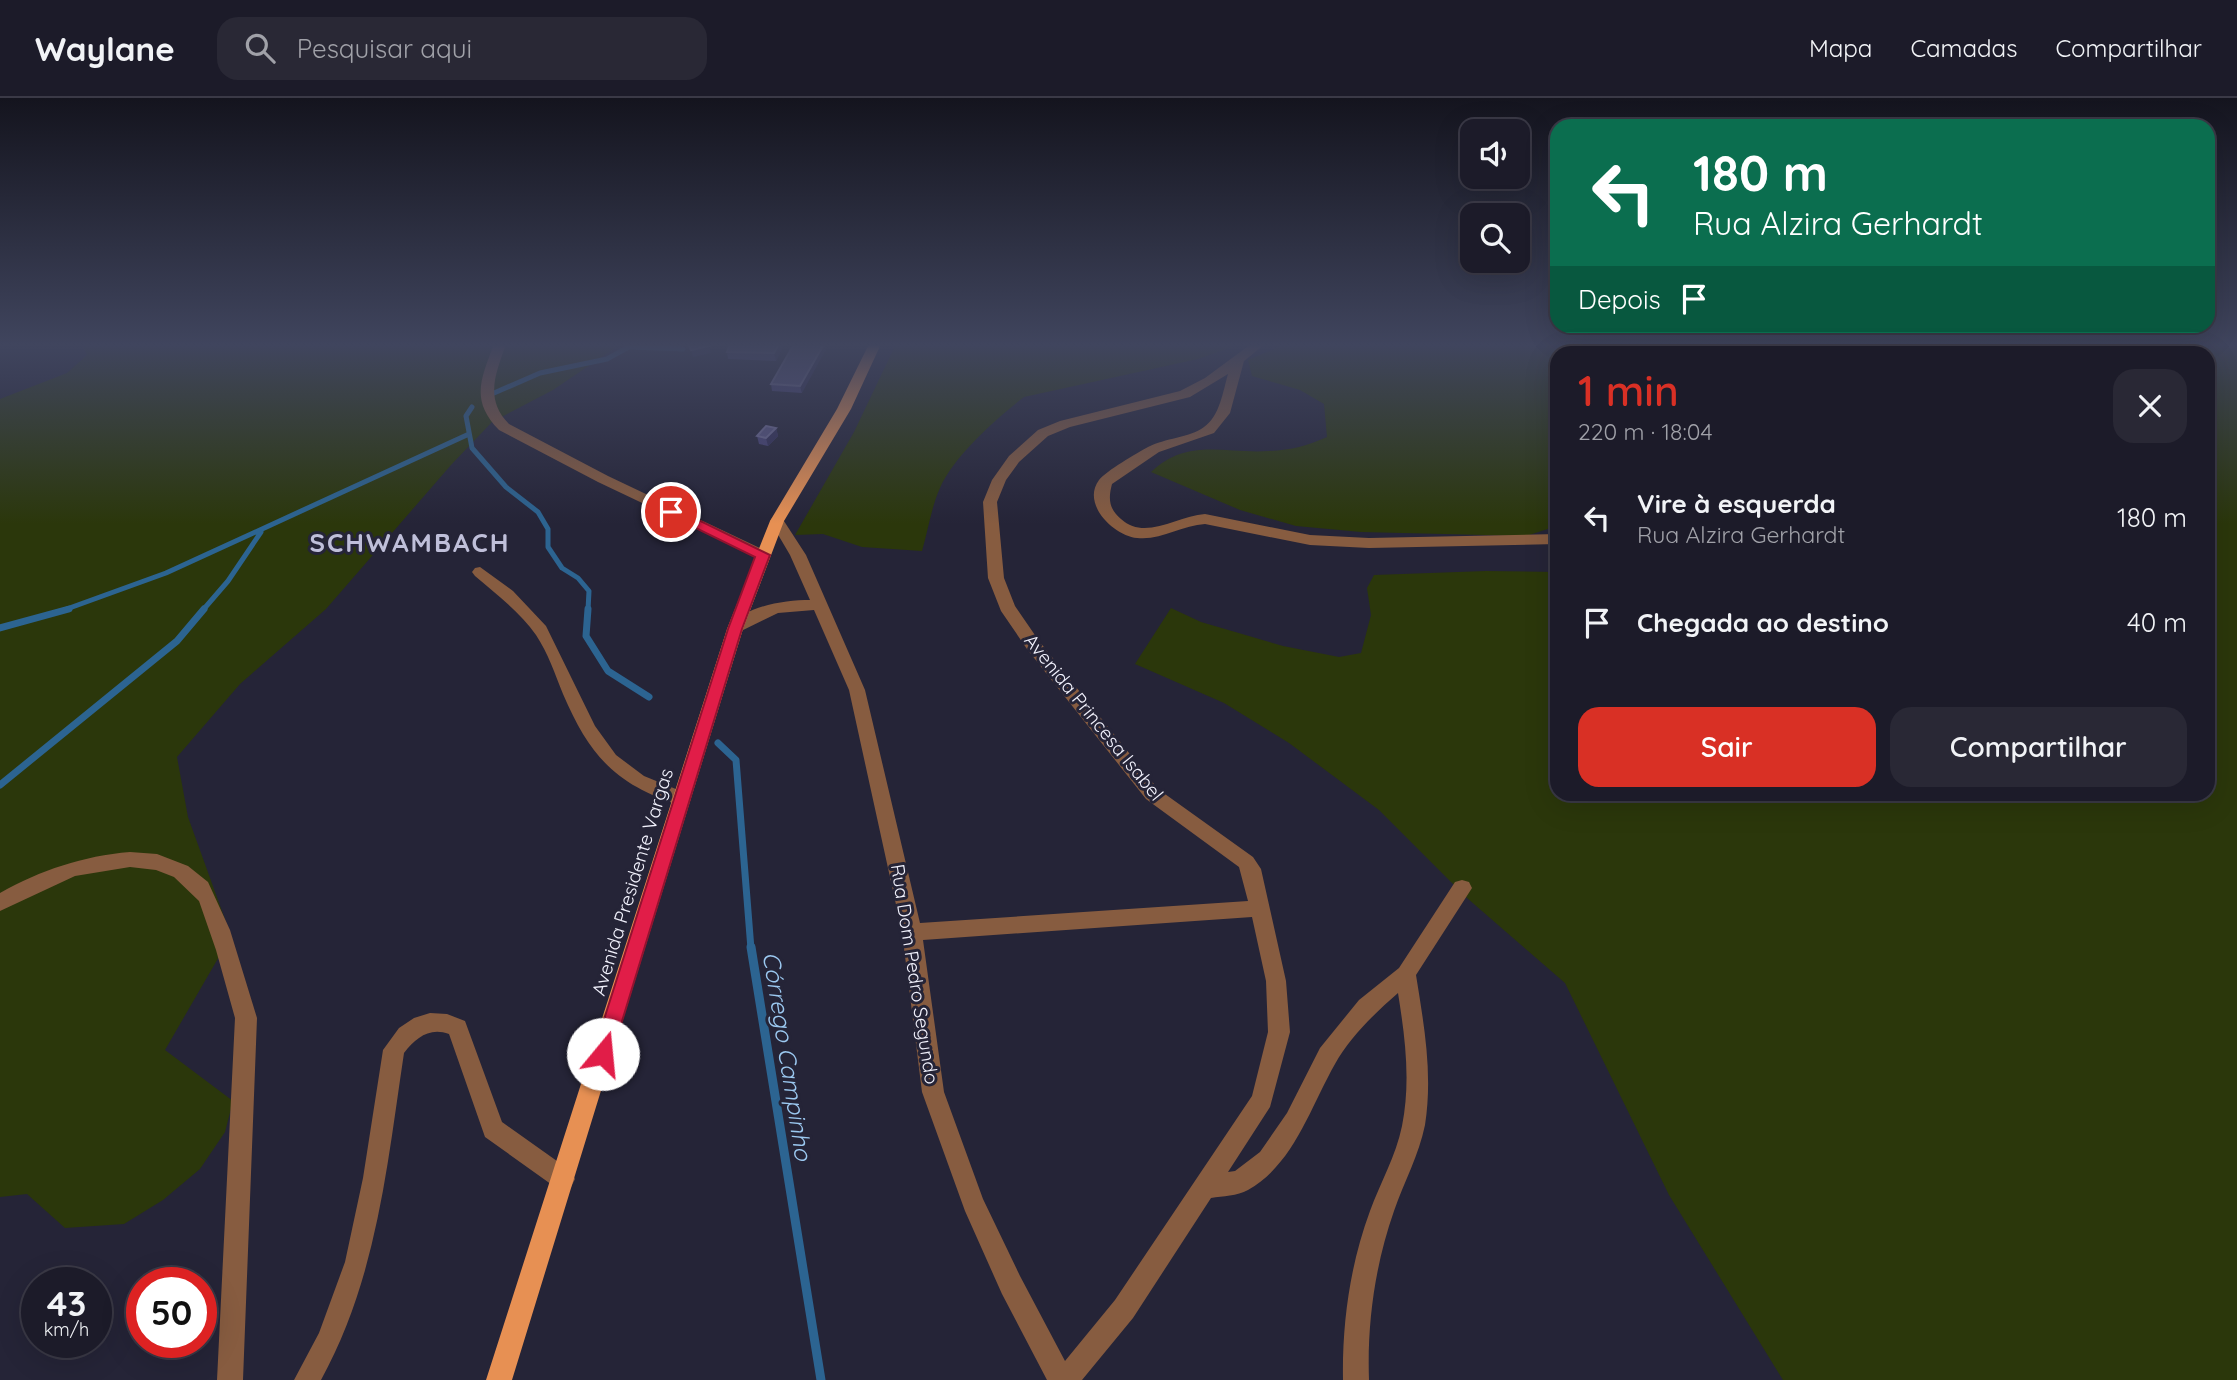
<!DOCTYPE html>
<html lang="pt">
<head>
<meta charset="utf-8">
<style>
  :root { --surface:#1c1b29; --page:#292835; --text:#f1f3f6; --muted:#a0a1a8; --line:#3a3946; --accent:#d93025 }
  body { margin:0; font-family:Quicksand,sans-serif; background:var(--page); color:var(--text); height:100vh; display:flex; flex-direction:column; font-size:26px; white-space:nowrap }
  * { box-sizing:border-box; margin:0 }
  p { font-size:23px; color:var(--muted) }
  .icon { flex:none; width:38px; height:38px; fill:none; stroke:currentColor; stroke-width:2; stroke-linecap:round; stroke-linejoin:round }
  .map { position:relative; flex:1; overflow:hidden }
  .panel { position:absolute; left:1550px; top:248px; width:665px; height:455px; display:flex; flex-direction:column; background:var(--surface); border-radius:21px; box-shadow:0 7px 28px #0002,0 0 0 2px var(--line) }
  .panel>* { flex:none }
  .guide { position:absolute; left:1550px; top:21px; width:665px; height:214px; border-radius:21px; box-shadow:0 7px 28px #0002,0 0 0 2px var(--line); background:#0b6e4f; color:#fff; overflow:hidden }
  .fabs { position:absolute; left:1460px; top:21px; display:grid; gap:14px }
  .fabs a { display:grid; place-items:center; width:70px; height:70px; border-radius:14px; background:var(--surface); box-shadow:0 7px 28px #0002,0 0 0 2px var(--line); font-size:35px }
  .speed { position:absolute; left:21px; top:1169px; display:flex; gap:14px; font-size:35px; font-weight:700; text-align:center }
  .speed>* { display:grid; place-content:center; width:91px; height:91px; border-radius:50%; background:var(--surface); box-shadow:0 7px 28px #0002,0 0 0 2px var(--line); line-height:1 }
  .speed small { font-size:18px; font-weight:400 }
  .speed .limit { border:10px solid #d22; background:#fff; color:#111 }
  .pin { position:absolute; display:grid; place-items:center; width:60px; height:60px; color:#fff; margin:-30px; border:4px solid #fff; border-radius:50%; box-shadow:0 2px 7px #0007 }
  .me { position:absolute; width:77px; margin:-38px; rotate:17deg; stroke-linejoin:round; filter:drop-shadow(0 0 5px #0008) }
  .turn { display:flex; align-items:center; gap:24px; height:147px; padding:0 28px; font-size:32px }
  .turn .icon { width:91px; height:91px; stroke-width:2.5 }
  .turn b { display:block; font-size:49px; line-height:60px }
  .then { display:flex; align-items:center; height:66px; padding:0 28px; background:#0003; gap:14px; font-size:26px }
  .round { display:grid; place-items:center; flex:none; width:74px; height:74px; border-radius:21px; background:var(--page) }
  .head { display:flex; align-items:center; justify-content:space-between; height:119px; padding:0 28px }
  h1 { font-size:42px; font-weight:600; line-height:52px; color:var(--accent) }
  .primary-button { display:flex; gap:14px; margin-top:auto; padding:14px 28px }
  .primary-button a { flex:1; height:80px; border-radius:21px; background:var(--accent); color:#fff; font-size:28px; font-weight:600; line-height:80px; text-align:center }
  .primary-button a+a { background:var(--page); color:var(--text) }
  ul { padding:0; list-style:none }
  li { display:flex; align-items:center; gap:21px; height:105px; padding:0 28px }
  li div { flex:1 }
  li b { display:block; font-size:26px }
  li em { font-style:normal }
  header { display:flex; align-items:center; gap:42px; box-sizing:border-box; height:98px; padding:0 35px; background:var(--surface); border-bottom:2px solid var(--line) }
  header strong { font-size:33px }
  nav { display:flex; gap:38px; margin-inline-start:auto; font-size:24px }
  .search { width:490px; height:63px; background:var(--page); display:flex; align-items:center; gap:18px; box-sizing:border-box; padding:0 24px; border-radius:21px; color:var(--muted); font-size:26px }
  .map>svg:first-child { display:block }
  .green { fill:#2b370b }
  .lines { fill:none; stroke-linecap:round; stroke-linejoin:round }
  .stream-far2 { stroke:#2c6491; stroke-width:5 }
  .stream-far1 { stroke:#2c6491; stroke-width:7 }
  .stream { stroke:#2c6491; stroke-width:9 }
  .minor { fill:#875c40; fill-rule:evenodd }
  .major { fill:#e79053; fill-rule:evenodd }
  .wall { fill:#494479 }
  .shaded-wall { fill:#332f59 }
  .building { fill:#5b5787; stroke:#736f9a; stroke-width:2 }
  .route { fill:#e11d48; stroke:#92132f; stroke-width:2 }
  .labels { text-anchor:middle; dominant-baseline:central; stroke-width:6; stroke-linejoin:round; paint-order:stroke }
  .street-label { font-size:19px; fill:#f2f2fd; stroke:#252437 }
  .near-water-label { font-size:24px; font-style:italic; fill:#9cc9f1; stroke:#252437 }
  .district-label { font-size:26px; font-weight:bold; letter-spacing:2px; fill:#bfbfd9; stroke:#252437 }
</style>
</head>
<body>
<header>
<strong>Waylane</strong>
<div class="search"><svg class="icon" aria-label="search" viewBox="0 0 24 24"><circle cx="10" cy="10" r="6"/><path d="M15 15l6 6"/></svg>Pesquisar aqui</div>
<nav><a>Mapa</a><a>Camadas</a><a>Compartilhar</a></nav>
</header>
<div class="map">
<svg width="2237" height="1282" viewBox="0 0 2237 1282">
  <rect width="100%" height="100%" fill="#252437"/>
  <path class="green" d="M 82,246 L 621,246 L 553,292 L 492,324 L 451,367 L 326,511 L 240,586 L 177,659 L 188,719 L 231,838 L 165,952 L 233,1003 L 225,1034 L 200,1071 L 163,1102 L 124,1126 L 65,1130 L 27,1096 L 0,1099 L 0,301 L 67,275 L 87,257 Z
    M 896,246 L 1240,246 L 1198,261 L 1024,299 C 997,320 953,359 940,390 C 931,410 928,433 922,453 L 862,449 L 823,436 L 795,437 L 854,334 Z
    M 1286,246 L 1756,246 L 1745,256 L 1558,256 L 1557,428 L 1526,438 L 1361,434 L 1296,428 L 1240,412 L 1151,374 C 1188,339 1224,356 1269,353 C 1291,352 1307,348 1327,339 L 1324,306 L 1300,292 L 1252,278 L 1248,262 Z
    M 1813,246 L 2237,246 L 2237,1282 L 1783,1282 L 1669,1097 L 1565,885 L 1467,800 L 1379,712 L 1289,645 L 1224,605 L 1135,566 L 1171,510 L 1201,524 L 1283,548 L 1339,559 L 1361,555 L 1371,517 L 1367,490 L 1374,477 L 1486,473 L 1557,474 L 1558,696 L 2208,696 L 2208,256 L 1807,255 Z"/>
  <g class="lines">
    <path class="stream-far2" d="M 630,249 L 683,251
      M 494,295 L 540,275 L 607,261 L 634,246
      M 472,309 L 466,318 L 472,350 L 506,389 L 538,414 L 548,431 L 548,449 L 562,470 L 578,480 L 589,493 L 588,512
      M 64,512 L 166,475 L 469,336
      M 203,512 L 228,483 L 261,434"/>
    <path class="stream-far1" d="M 588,511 L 586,538 L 608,573 L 649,599
      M 0,530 L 69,511
      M 718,645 L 736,662 L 751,851
      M 0,687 L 177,543 L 204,511"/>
    <path class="stream" d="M 751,849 L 821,1282"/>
    <path class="minor" d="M 494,246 L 506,246 C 496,275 484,301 509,326 L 608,378 L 768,454 L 771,457 L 768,460 L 758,460 L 598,384 L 499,332 C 470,302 481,281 494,246 Z
      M 1251,246 L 1265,246 L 1244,263 L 1230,315 L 1214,335 L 1159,354 L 1112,386 C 1108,401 1109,411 1121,421 C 1145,443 1177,418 1205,416 L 1310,437 L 1369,440 L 1558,436 L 1558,446 L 1369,450 L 1310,447 L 1205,426 C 1182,427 1160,443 1137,440 C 1114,438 1081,406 1099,382 C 1106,373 1137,355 1148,349 C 1165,340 1189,340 1204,329 C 1220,318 1223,293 1228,276 L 1190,299 L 1070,329 L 1048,338 L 1019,364 L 1006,382 L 997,404 L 1004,480 L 1015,508 L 1039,543 L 1158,691 L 1253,759 L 1261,771 L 1286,883 L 1290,934 L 1270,1009 L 1228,1074 L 1235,1073 L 1260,1054 L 1287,1015 L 1320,950 L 1359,902 L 1399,870 L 1455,784 L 1462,782 L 1469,784 L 1472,790 L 1416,877 C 1424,927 1433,976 1425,1027 C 1419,1057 1404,1084 1394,1113 C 1375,1167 1367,1225 1369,1282 L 1343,1282 C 1342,1225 1350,1167 1370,1113 C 1380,1085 1396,1058 1402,1028 C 1411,983 1405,939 1398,895 C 1375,915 1350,939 1335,966 C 1310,1010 1294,1066 1248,1092 C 1237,1098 1223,1098 1211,1100 L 1133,1220 L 1082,1282 L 1047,1282 L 1002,1196 L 965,1113 L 922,994 L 902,834 L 849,592 L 814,512 L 778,515 L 735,536 L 727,531 C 744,508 783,502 810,502 L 790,457 L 770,423 L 772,420 L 782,420 L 806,457 L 865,592 L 920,825 L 1248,803 L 1239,769 L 1146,701 L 1027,551 L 1001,513 L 988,480 L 983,404 L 992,382 L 1009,358 L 1038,332 L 1060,323 L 1180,293 L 1205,280 ZM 1252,819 L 1266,883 L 1268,934 L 1252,998 L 1115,1202 L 1065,1263 L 1020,1178 L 983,1101 L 944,994 L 923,842 Z
      M 1771,246 L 1783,246 L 1777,256 L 1764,256 Z
      M 480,469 L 513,493 L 546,528 L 595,628 L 616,657 L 644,678 L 688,696 L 691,701 L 688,706 L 682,708 C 616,687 590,659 563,596 C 555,576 548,555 536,537 C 520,514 496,496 475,478 L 472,474 L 475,470 Z
      M 130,754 L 157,756 L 188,768 L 208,784 L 230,832 L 257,920 L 243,1282 L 217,1282 L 235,920 L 216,852 L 199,803 L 174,779 L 156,772 L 130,769 L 75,778 L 0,813 L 0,795 C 41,772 83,758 130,754 Z
      M 430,915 L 447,916 L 465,923 L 502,1024 L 571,1073 L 575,1081 L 571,1089 L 563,1092 L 555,1089 L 485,1039 L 449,936 C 429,929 416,940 404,955 C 387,1068 377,1180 321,1282 L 294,1282 L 319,1235 L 345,1164 L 363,1080 L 383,952 L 399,930 L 414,920 Z"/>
    <path class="major" d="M 869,246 L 881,246 L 851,311 L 784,423 L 743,531 L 512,1282 L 486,1282 L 727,531 L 770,423 L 837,311 Z"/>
  </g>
  <path class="wall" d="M 784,246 L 776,263 L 728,261 L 727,254 Z
    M 794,246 L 802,295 L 772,293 L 771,286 Z
    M 776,330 L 778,338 L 768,348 L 759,346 L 757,338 Z"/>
  <path class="shaded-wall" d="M 779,246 L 784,246 L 776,263 L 774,255 Z
    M 824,246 L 829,246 L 802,295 L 800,288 Z
    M 709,248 L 711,255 L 693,259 L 691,252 Z
    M 776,330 L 778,338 L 768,348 L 766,340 Z"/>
  <path class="building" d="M 688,246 L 708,246 L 709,248 L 691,252 Z
    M 730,246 L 779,246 L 774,255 L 727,254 Z
    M 794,246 L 824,246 L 800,288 L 771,286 Z
    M 766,328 L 776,330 L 766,340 L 757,338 Z"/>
  <linearGradient id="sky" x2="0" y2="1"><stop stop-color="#14141e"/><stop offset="0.58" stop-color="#40455e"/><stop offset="1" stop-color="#40455e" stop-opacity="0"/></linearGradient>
  <rect width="2237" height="426" fill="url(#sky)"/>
  <path class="route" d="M 667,411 L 676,411 L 770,457 L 742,531 L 612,956 L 609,962 L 603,965 L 596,962 L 593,956 L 728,531 L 755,459 L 667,416 Z"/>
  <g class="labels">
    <g class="street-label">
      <text transform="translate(1094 619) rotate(51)">Avenida Princesa Isabel</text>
      <text transform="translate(632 784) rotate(-73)">Avenida Presidente Vargas</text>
      <text transform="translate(915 876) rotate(81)">Rua Dom Pedro Segundo</text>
    </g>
    <g class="near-water-label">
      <text transform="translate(788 958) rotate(81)">Córrego Campinho</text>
    </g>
    <g class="district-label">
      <text x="410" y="444">SCHWAMBACH</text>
    </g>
  </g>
</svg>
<div class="fabs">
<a><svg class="icon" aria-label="sound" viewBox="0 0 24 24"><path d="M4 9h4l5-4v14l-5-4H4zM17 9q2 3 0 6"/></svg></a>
<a><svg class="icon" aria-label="search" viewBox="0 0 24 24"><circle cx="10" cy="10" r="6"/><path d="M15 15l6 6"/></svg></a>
</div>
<div class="speed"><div>43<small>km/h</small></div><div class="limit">50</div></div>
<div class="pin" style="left:671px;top:414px;background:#d93025"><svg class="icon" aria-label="arrive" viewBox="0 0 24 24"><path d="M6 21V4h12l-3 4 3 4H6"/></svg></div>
<svg class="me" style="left:603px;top:956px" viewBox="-20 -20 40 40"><circle r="19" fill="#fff"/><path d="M0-13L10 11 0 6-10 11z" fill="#e11d48"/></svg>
<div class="guide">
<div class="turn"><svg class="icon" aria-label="left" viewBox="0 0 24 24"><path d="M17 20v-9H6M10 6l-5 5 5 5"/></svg><div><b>180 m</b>Rua Alzira Gerhardt</div></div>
<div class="then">Depois<svg class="icon" aria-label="arrive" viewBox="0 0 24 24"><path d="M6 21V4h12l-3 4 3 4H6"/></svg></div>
</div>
<section class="panel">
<div class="head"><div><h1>1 min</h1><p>220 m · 18:04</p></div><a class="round"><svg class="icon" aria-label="close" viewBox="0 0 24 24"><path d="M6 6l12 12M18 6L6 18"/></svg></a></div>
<ul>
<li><svg class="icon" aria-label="left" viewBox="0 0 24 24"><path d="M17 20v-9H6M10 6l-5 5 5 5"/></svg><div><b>Vire à esquerda</b><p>Rua Alzira Gerhardt</p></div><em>180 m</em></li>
<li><svg class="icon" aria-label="arrive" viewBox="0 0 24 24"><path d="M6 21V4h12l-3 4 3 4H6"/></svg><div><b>Chegada ao destino</b></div><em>40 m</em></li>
</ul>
<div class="primary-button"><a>Sair</a><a>Compartilhar</a></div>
</section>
</div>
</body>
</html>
